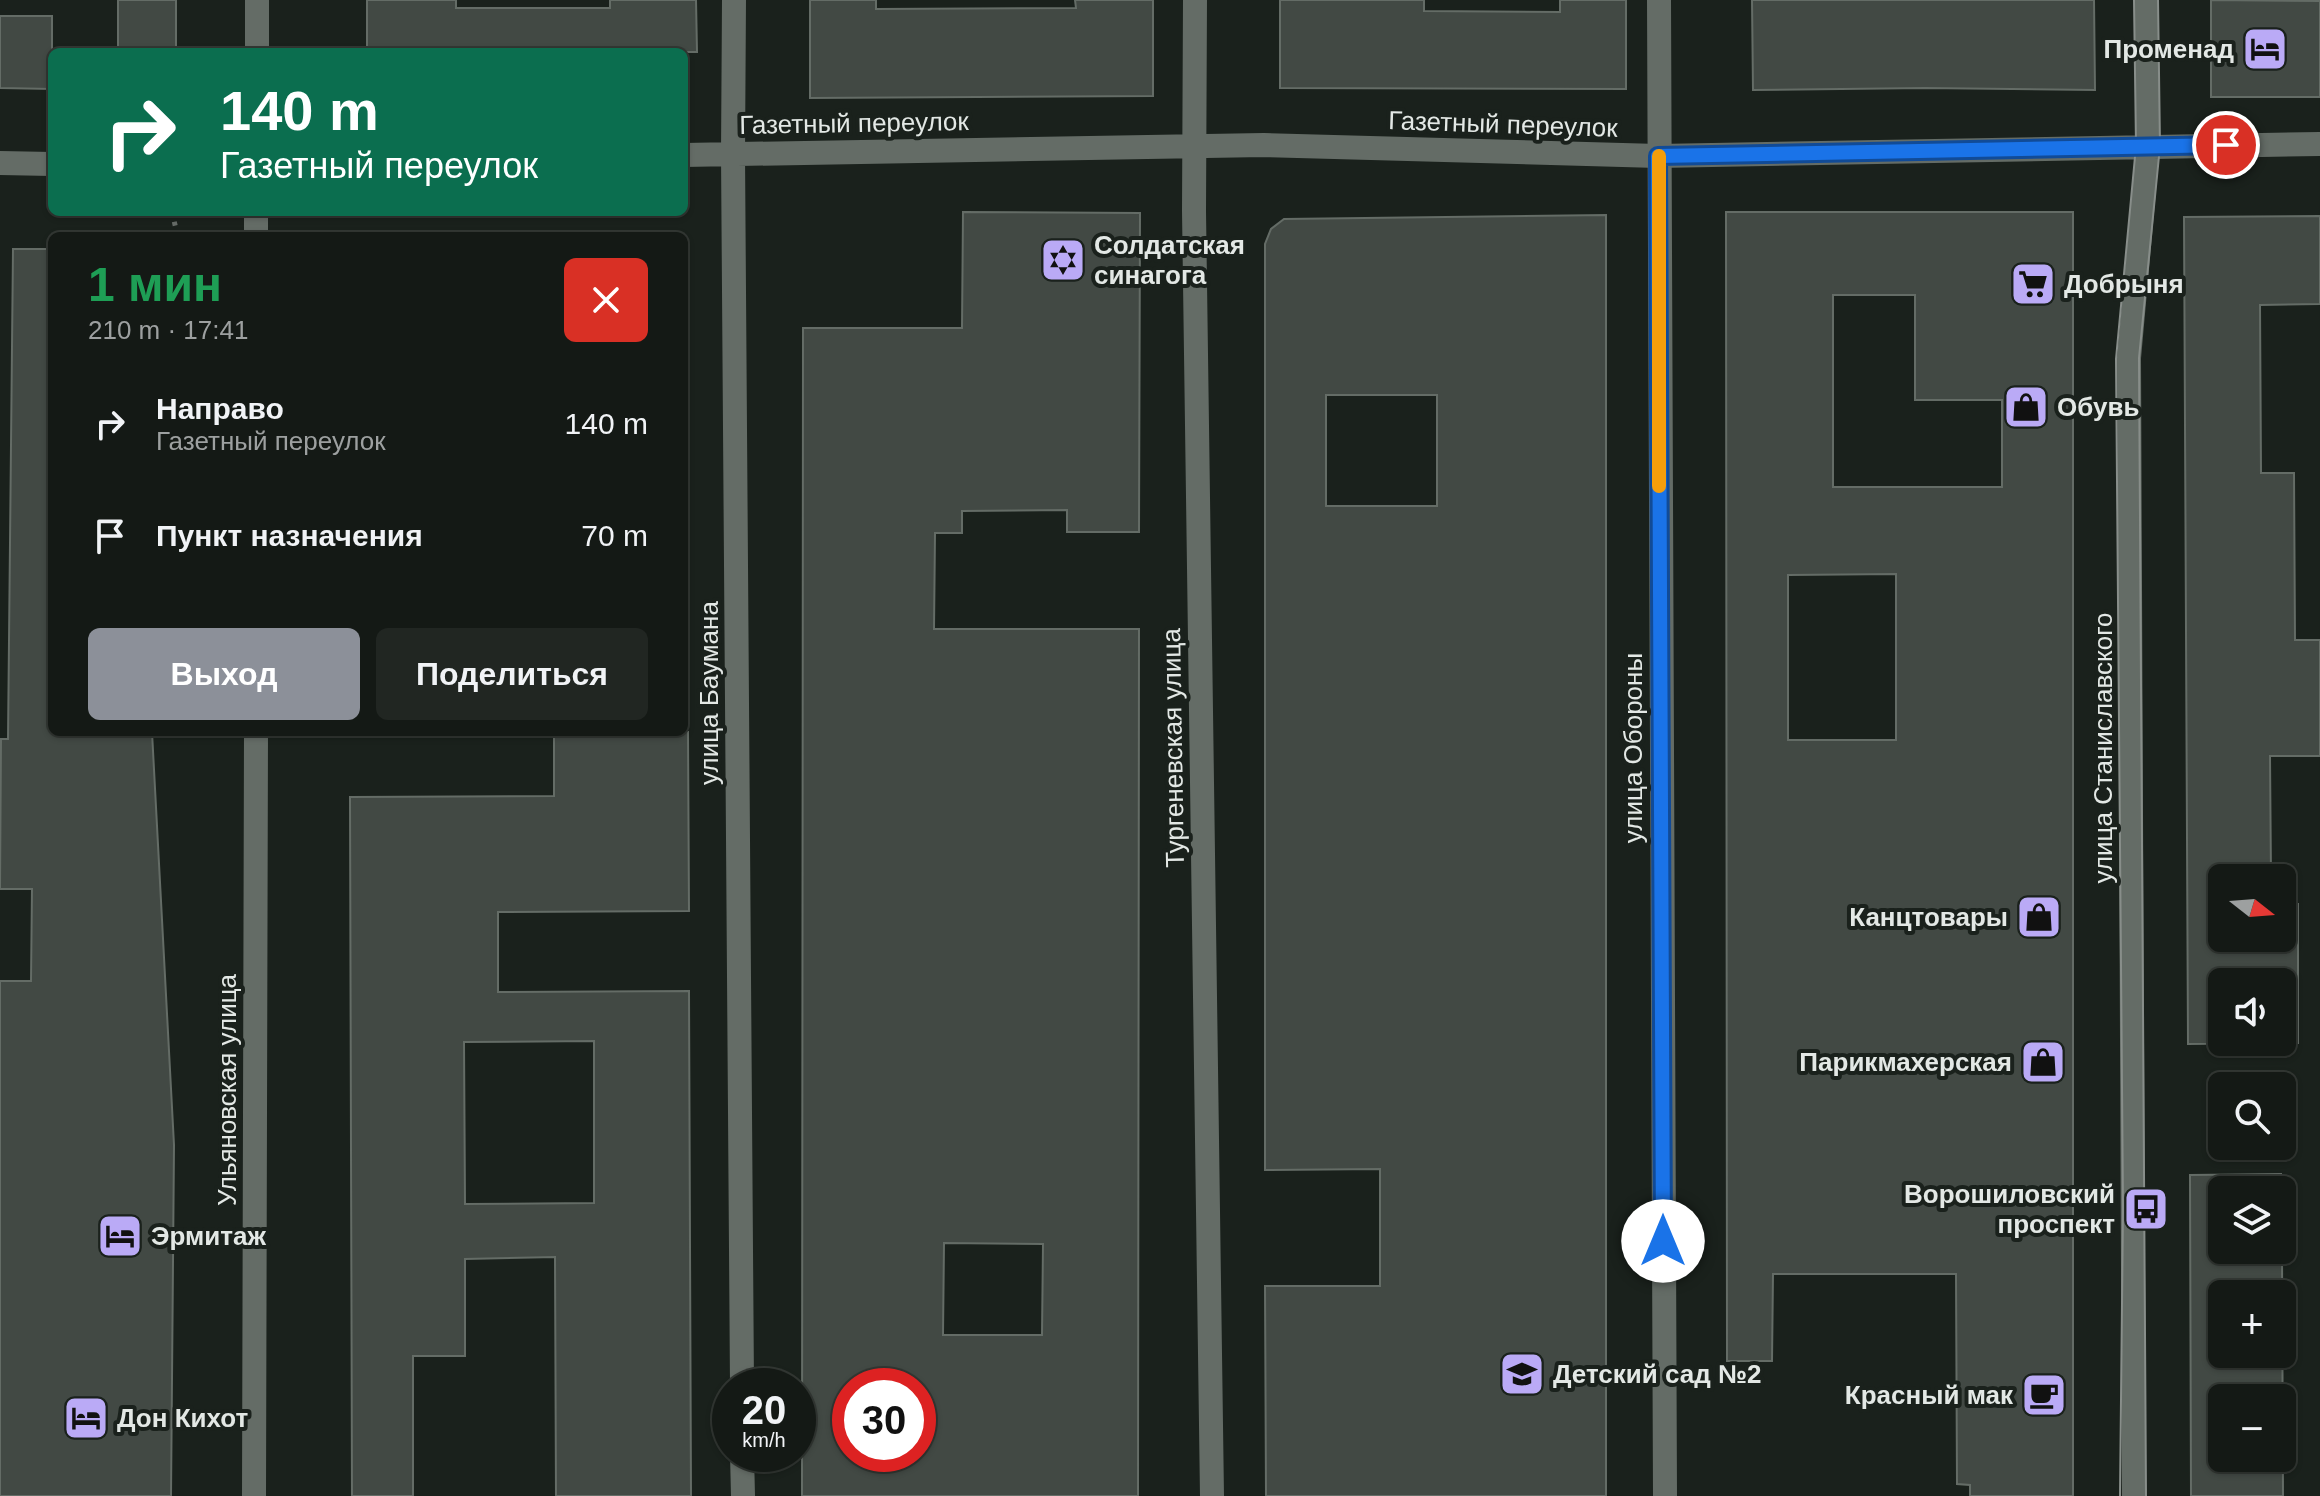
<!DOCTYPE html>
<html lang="ru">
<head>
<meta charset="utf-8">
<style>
  :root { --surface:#141915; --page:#212622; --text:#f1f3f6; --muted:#9da0a0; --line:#333834; --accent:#8c9099 }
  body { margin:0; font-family:Arial,sans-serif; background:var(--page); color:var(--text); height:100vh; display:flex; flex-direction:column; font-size:30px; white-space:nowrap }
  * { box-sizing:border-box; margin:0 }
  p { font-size:26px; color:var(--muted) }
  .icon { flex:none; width:44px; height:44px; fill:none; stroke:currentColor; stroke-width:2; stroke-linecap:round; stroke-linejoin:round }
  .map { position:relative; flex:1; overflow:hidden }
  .side { position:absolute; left:48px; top:232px; width:640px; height:504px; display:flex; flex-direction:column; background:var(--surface); border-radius:12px; box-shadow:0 2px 6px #0004,0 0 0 2px var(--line) }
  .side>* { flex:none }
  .guide { position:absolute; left:48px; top:48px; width:640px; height:168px; border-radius:12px; box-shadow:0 2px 6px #0004,0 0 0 2px var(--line); background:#0b6e4f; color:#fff; overflow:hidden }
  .needle { width:52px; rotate:107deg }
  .buttons { position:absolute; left:2208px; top:864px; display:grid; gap:16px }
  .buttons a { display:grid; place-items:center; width:88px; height:88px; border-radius:12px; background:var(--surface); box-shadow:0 2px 6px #0004,0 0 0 2px var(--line); font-size:40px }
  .speed { position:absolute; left:712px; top:1368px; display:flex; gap:16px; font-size:40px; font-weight:700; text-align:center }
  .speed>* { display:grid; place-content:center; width:104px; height:104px; border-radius:50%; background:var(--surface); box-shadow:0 2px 6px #0004,0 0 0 2px var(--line); line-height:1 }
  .speed small { font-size:20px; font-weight:400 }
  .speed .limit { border:12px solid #d22; background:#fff; color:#111 }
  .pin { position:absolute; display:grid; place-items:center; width:68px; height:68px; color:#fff; margin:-34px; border:4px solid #fff; border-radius:50%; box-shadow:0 2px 8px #0007 }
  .me { position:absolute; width:88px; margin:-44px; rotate:0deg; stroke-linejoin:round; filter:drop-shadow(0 0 6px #0008) }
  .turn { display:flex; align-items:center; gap:28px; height:168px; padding:0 40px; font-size:36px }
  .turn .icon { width:104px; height:104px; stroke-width:2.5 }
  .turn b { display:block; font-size:56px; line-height:68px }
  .round { display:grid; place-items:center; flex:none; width:84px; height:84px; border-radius:12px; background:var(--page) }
  .overview { display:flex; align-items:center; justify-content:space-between; height:136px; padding:0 40px }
  h1 { font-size:48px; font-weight:600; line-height:60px; color:#1e9e55 }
  .primary-button { display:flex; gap:16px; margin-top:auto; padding:16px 40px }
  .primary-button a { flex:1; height:92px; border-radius:12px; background:var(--accent); color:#fff; font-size:32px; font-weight:600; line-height:92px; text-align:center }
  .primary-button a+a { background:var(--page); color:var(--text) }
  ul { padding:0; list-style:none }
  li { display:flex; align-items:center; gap:24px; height:112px; padding:0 40px }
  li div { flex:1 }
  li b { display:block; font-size:30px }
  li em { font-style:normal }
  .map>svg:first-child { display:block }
  .building { fill:#424944; stroke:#646c66; stroke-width:2; fill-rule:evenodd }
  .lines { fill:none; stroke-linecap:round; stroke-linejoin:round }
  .path { stroke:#656b67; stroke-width:5; stroke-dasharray:4 6; stroke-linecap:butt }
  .street { stroke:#646c66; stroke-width:24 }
  .secondary { stroke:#646c66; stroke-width:24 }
  .tram { stroke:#888e8a; stroke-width:2 }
  .route-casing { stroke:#114b97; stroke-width:20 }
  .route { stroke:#1a73e8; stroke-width:14 }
  .slow { stroke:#f59e0b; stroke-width:14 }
  .labels { text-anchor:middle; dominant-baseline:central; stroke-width:8; stroke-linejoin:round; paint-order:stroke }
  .poi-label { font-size:26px; font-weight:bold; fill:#e3e8e5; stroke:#1a211c; text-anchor:start }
  .street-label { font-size:26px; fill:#e3e8e5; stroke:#1a211c }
</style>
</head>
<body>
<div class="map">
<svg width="2320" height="1496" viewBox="0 0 2320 1496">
  <rect width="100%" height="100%" fill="#1a211c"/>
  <path class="building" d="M 118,0 L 176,0 L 176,52 L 118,52 Z
    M 367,0 L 456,0 L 456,8 L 610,8 L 610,0 L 696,0 L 697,52 L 367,52 Z
    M 810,0 L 876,0 L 876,9 L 1076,8 L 1075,0 L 1153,0 L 1153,96 L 810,98 Z
    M 1280,0 L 1424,0 L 1424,11 L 1560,12 L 1560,0 L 1626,0 L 1626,89 L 1280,88 Z
    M 1752,0 L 2094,0 L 2095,90 L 1925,88 L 1753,90 Z
    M 2211,0 L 2320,1 L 2320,97 L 2211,97 Z
    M 0,16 L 52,16 L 52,89 L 0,88 Z
    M 963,212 L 1140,213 L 1139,532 L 1067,532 L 1067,510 L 962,511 L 962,533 L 935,533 L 934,629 L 1139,629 L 1138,1496 L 802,1496 L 803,328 L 962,328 ZM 944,1243 L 1043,1244 L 1042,1335 L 943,1335 ZM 850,1386 L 918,1386 L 918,1454 L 850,1454 Z
    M 1726,212 L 2073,212 L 2073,1496 L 1970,1496 L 1970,1485 L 1957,1484 L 1956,1274 L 1773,1274 L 1772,1361 L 1727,1361 ZM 1833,295 L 1915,295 L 1915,400 L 2002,400 L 2002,487 L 1833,487 ZM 1896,574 L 1896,740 L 1788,740 L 1788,575 Z
    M 1606,215 L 1606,1496 L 1266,1496 L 1265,1286 L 1380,1286 L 1380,1169 L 1265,1170 L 1265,244 L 1271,229 L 1284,219 ZM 1326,395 L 1437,395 L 1437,506 L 1326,506 Z
    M 2320,216 L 2320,304 L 2260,305 L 2261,473 L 2294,473 L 2295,640 L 2320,640 L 2320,756 L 2270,756 L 2271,878 L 2222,878 L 2222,938 L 2282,938 L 2282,904 L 2298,904 L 2298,1043 L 2188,1044 L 2184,217 ZM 2222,982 L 2282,982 L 2282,1042 L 2222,1042 Z
    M 13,249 L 52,249 L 52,732 L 152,732 L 174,1145 L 171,1496 L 0,1496 L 0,981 L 31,981 L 32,889 L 0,889 L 1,739 L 8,739 Z
    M 554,732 L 688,732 L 689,911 L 498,912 L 498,992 L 689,991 L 691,1496 L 556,1496 L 555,1257 L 465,1259 L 465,1356 L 413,1356 L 413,1496 L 352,1496 L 350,797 L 554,796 ZM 594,1041 L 594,1203 L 465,1204 L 464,1042 Z
    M 2281,1174 L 2281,1190 L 2222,1190 L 2222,1250 L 2282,1250 L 2283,1496 L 2191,1496 L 2190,1175 ZM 2222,1294 L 2282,1294 L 2282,1354 L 2222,1354 ZM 2222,1398 L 2282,1398 L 2282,1458 L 2222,1458 Z"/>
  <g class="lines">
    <path class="path" d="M 172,212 L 176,229"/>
    <path class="street" d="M 1659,0 L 1665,1496
      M 257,52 L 257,0
      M 256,212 L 256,236
      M 254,1496 L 256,732"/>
    <path class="secondary" d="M 734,0 L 733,154 L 742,1386
      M 1195,0 L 1194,211 L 1212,1496
      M 684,155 L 1264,145 L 1658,156 L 2320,144
      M 0,163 L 52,164
      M 742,1454 L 743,1496
      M 2134,1496 L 2129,358 L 2148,146 L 2146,0"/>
    <path class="tram" d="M 2120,1496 L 2123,1208 L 2116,359 L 2136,146 L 2134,0
      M 2146,1496 L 2139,358 L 2160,146 L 2158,0"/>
  </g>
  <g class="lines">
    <g class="route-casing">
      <path id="route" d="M 1663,1241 L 1658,156 L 2226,145"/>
    </g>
    <use href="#route" class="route"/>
    <path class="slow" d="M 1659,156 L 1659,486"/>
  </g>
  <defs>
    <g id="hotel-square" transform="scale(2.3)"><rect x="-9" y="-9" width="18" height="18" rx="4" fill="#baaaf6" stroke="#1a211c"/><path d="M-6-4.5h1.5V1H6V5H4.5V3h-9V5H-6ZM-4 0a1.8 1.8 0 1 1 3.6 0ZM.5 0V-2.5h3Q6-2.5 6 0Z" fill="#111"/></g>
    <g id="synagogue-square" transform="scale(2.3)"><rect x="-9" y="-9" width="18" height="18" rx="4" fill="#baaaf6" stroke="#1a211c"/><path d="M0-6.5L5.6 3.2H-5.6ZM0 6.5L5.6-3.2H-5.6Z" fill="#111"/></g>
    <g id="supermarket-square" transform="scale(2.3)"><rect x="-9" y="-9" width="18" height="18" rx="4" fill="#baaaf6" stroke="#1a211c"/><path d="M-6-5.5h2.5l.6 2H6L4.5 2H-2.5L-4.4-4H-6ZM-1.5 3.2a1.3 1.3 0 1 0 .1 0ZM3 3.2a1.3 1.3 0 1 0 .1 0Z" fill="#111"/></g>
    <g id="shop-square" transform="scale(2.3)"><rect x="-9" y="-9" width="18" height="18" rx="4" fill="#baaaf6" stroke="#1a211c"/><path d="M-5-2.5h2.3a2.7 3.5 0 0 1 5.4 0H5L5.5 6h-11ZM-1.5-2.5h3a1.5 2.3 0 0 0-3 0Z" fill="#111"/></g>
    <g id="bus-square" transform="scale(2.3)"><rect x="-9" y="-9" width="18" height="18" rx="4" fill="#baaaf6" stroke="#1a211c"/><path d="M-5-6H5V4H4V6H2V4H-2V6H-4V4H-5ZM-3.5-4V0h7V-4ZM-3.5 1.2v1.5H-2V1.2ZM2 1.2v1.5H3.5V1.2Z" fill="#111"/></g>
    <g id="school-square" transform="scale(2.3)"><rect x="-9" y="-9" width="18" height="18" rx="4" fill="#baaaf6" stroke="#1a211c"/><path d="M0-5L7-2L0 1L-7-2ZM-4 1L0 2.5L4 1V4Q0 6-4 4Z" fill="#111"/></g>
    <g id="cafe-square" transform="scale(2.3)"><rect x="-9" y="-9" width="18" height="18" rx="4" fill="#baaaf6" stroke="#1a211c"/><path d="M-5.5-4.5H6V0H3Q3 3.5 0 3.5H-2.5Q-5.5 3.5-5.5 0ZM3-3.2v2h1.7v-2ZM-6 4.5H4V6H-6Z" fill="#111"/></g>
  </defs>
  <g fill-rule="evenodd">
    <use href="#hotel-square" x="2265" y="49"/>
    <use href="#synagogue-square" x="1063" y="260"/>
    <use href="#supermarket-square" x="2033" y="284"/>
    <use href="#shop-square" x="2026" y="407"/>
    <use href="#shop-square" x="2039" y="917"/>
    <use href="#shop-square" x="2043" y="1062"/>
    <use href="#bus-square" x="2146" y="1209"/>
    <use href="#hotel-square" x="120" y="1236"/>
    <use href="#school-square" x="1522" y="1374"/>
    <use href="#cafe-square" x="2044" y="1395"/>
    <use href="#hotel-square" x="86" y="1418"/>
  </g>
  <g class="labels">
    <g class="poi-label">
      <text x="2234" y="49" text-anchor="end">Променад</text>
      <text x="1094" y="245">Солдатская<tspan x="1094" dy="30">синагога</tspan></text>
      <text x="2064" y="284">Добрыня</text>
      <text x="2057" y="407">Обувь</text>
      <text x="2008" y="917" text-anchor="end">Канцтовары</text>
      <text x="2012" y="1062" text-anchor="end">Парикмахерская</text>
      <text x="2115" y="1194" text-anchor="end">Ворошиловский<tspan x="2115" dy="30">проспект</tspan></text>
      <text x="151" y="1236">Эрмитаж</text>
      <text x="1553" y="1374">Детский сад №2</text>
      <text x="2013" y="1395" text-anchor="end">Красный мак</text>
      <text x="117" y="1418">Дон Кихот</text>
    </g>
    <g class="street-label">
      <text transform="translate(854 123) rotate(-1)">Газетный переулок</text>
      <text transform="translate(1503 124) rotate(2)">Газетный переулок</text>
      <text transform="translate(709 693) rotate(-90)">улица Баумана</text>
      <text transform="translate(1173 748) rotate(-91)">Тургеневская улица</text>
      <text transform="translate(1633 748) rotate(-90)">улица Обороны</text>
      <text transform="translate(2103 748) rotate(-90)">улица Станиславского</text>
      <text transform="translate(227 1090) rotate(-90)">Ульяновская улица</text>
    </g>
  </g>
</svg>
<div class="buttons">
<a><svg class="needle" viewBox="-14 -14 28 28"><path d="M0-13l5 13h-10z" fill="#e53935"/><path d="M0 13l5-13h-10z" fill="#9da0a0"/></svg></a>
<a><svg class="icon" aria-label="sound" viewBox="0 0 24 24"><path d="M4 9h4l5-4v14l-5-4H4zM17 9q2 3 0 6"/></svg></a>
<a><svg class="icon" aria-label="search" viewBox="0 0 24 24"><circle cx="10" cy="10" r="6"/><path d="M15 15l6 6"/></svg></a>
<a><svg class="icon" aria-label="layers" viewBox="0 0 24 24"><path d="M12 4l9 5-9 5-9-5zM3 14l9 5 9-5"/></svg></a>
<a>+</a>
<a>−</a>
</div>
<div class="speed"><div>20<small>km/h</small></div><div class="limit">30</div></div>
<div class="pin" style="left:2226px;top:145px;background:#d93025"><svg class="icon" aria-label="arrive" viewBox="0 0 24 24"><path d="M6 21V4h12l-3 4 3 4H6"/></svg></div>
<svg class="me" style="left:1663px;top:1241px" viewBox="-20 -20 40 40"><circle r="19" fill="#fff"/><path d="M0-13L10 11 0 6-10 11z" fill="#1a73e8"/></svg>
<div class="guide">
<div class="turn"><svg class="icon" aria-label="right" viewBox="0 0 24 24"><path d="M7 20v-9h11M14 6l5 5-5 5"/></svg><div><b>140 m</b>Газетный переулок</div></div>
</div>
<section class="side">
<div class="overview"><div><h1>1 мин</h1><p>210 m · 17:41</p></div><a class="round" style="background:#d93025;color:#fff"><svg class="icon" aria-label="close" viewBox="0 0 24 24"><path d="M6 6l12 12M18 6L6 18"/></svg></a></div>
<ul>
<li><svg class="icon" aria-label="right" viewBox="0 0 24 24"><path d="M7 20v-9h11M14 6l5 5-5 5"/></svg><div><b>Направо</b><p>Газетный переулок</p></div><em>140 m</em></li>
<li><svg class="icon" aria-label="arrive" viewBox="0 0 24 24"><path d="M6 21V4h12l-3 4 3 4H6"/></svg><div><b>Пункт назначения</b></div><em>70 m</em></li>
</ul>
<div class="primary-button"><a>Выход</a><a>Поделиться</a></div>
</section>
</div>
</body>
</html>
